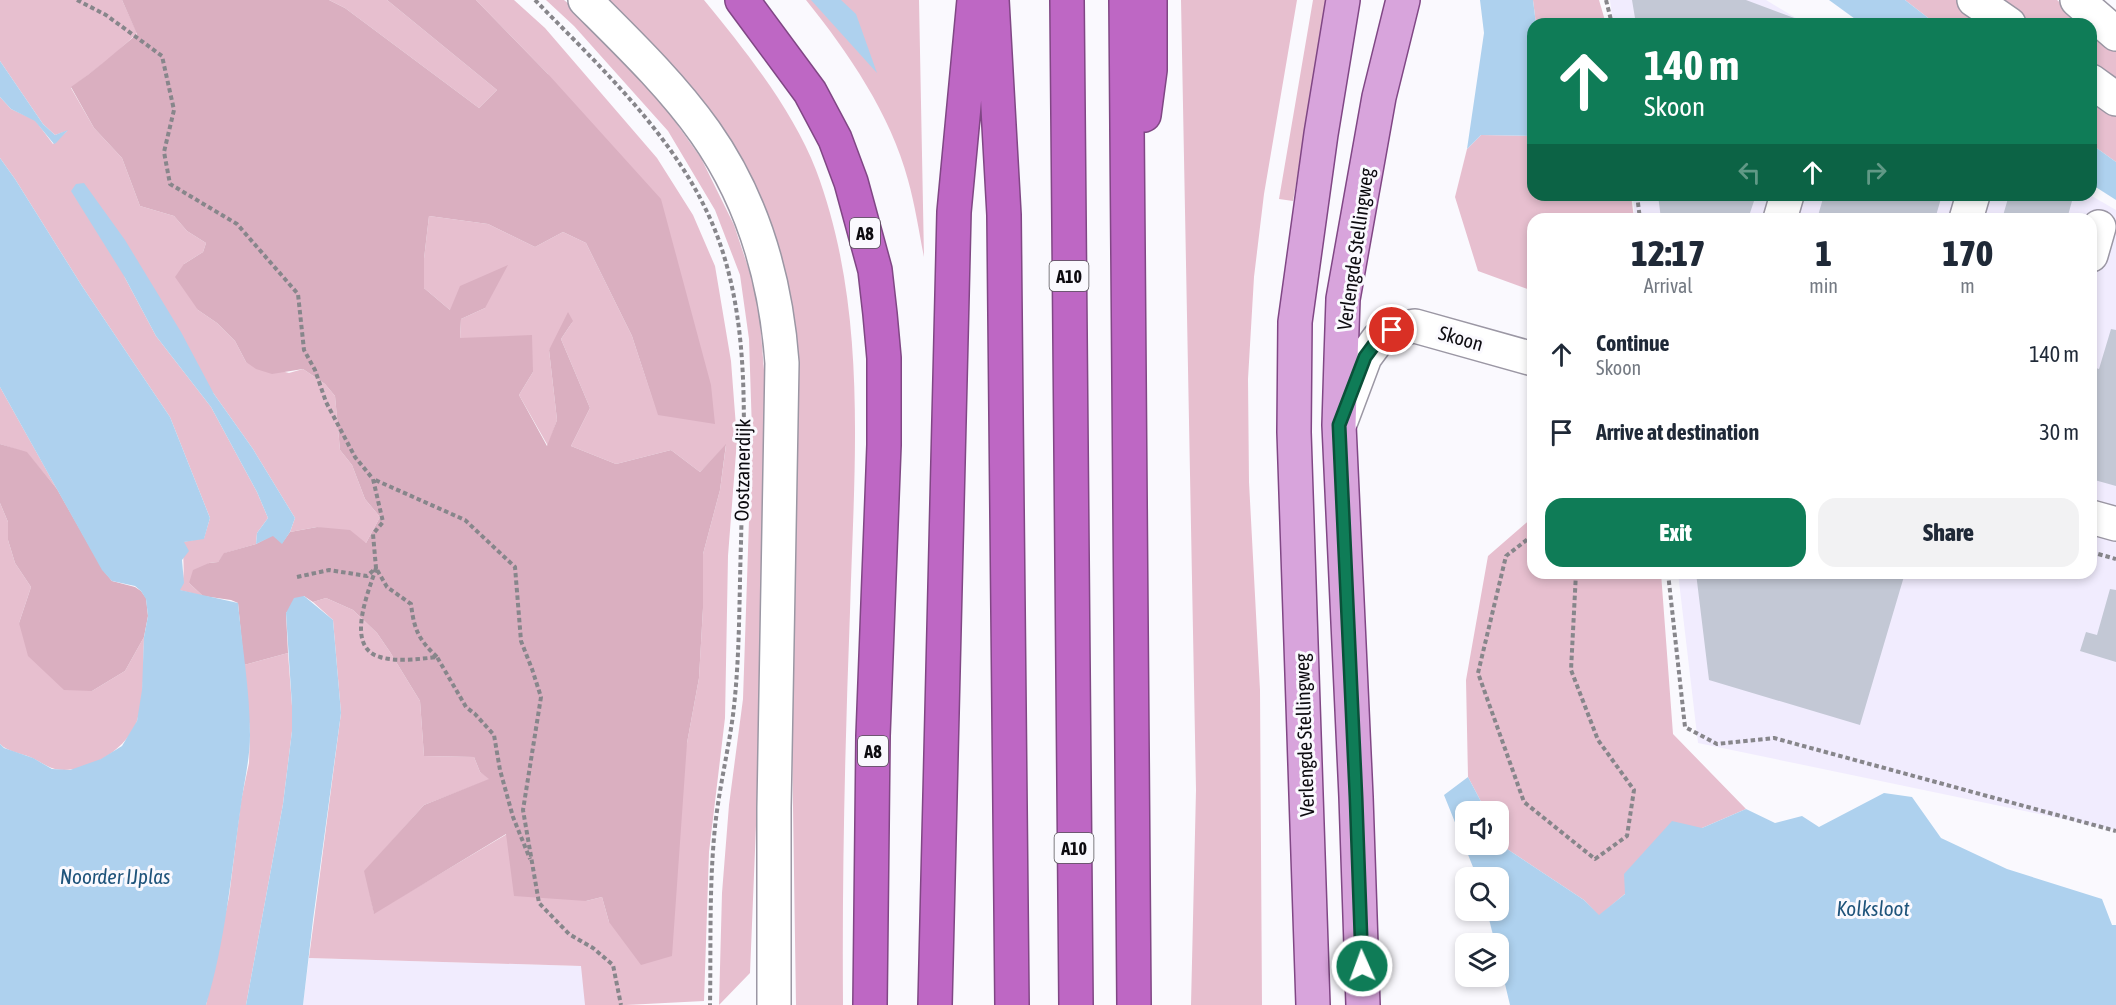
<!DOCTYPE html>
<html lang="en">
<head>
<meta charset="utf-8">
<style>
  :root { --surface:#fff; --page:#f2f2f3; --text:#1f2937; --muted:#747a83; --accent:#0f7c57 }
  body { margin:0; font-family:"Asap Condensed",sans-serif; background:var(--page); color:var(--text); height:100vh; display:flex; flex-direction:column; font-size:22px; white-space:nowrap }
  * { box-sizing:border-box; margin:0 }
  p { font-size:20px; color:var(--muted) }
  .icon { flex:none; width:33px; height:33px; fill:none; stroke:currentColor; stroke-width:2; stroke-linecap:round; stroke-linejoin:round }
  .map { position:relative; flex:1; overflow:hidden }
  .sheet { position:absolute; left:1527px; top:213px; width:570px; height:366px; display:flex; flex-direction:column; background:var(--surface); border-radius:18px; box-shadow:0 3px 9px #0003 }
  .sheet>* { flex:none }
  .top-card { position:absolute; left:1527px; top:18px; width:570px; height:183px; border-radius:18px; box-shadow:0 3px 9px #0003; background:#0f7c57; color:#fff; overflow:hidden }
  .tools { position:absolute; left:1455px; top:801px; display:grid; gap:12px }
  .tools a { display:grid; place-items:center; width:54px; height:54px; border-radius:12px; background:var(--surface); box-shadow:0 3px 9px #0003; font-size:30px }
  .pin { position:absolute; display:grid; place-items:center; width:51px; height:51px; color:#fff; margin:-26px; border:3px solid #fff; border-radius:50%; box-shadow:0 2px 6px #0007 }
  .me { position:absolute; width:66px; margin:-33px; rotate:358deg; stroke-linejoin:round; filter:drop-shadow(0 0 4px #0008) }
  .turn { display:flex; align-items:center; gap:21px; height:126px; padding:0 18px; font-size:27px }
  .turn .icon { width:78px; height:78px; stroke-width:2.5 }
  .turn b { display:block; font-size:42px; line-height:51px }
  .lanes { display:flex; align-items:center; height:57px; padding:0 18px; background:#0003; justify-content:center; gap:30px; direction:ltr }
  .lanes .off { opacity:.35 }
  .eta { display:flex; justify-content:space-evenly; align-items:center; height:102px; text-align:center }
  .eta b { font-size:36px; font-weight:800; line-height:42px }
  .button { display:flex; gap:12px; margin-top:auto; padding:12px 18px }
  .button a { flex:1; height:69px; border-radius:18px; background:var(--accent); color:#fff; font-size:24px; font-weight:800; line-height:69px; text-align:center }
  .button a+a { background:var(--page); color:var(--text) }
  ul { padding:0; list-style:none }
  li { display:flex; align-items:center; gap:18px; height:78px; padding:0 18px }
  li div { flex:1 }
  li b { display:block; font-size:22px }
  li em { font-style:normal }
  .map>svg:first-child { display:block }
  .built { fill:#f1ecfe }
  .green { fill:#e7bfcf }
  .forest { fill:#daafc0 }
  .water { fill:#aed1ee }
  .building { fill:#c3c8d5 }
  .lines { fill:none; stroke-linecap:round; stroke-linejoin:round }
  .minor-casing { stroke:#9b97a4; stroke-width:36 }
  .major-casing { stroke:#804785; stroke-width:36 }
  .highway-casing { stroke:#804785; stroke-width:36 }
  .path { stroke:#87868b; stroke-width:4; stroke-dasharray:4.5 3; stroke-linecap:butt }
  .minor { stroke:#fff; stroke-width:33 }
  .major { stroke:#d8a4dc; stroke-width:33 }
  .highway { stroke:#be67c4; stroke-width:33 }
  .route-casing { stroke:#0a5139; stroke-width:15 }
  .route { stroke:#0f7c57; stroke-width:10 }
  .labels { text-anchor:middle; dominant-baseline:central; stroke-width:6; stroke-linejoin:round; paint-order:stroke }
  .shield { fill:#faf9fe; stroke:#545257; stroke-width:1.5 }
  .shield-label { font-size:18px; font-weight:bold; fill:#0d0b10 }
  .street-label { font-size:20px; fill:#0d0b10; stroke:#faf9fe }
  .water-label { font-size:21px; font-style:italic; fill:#1f547b; stroke:#faf9fe }
</style>
</head>
<body>
<div class="map">
<svg width="2116" height="1005" viewBox="0 0 2116 1005">
  <rect width="100%" height="100%" fill="#faf9fe"/>
  <path class="built" d="M 1610,0 L 1766,0 L 1806,24 L 1613,24 Z
    M 1633,195 L 2090,195 L 2116,210 L 2116,830 L 1698,743 L 1678,573 L 2091,573 L 2091,219 L 1635,219 Z
    M 309,958 L 582,966 L 591,1005 L 303,1005 Z"/>
  <path class="green" d="M 0,0 L 122,0 L 137,33 C 125,44 114,56 101,65 C 91,73 81,80 71,88 L 94,128 L 122,158 L 140,206 L 174,216 L 187,231 L 206,243 L 203,252 L 184,264 L 198,310 L 217,323 L 235,341 L 246,362 L 289,373 L 303,369 L 325,384 L 335,396 L 340,450 L 352,465 L 365,499 L 380,517 L 366,543 L 317,527 L 290,532 L 295,518 L 253,449 L 214,394 L 124,276 L 156,336 L 211,407 L 257,492 L 268,518 L 257,533 L 256,544 L 225,553 L 218,562 L 209,563 L 189,583 L 203,596 L 179,590 C 187,578 182,557 183,542 L 204,538 L 210,518 L 170,417 L 82,286 L 15,179 L 0,158 L 0,97 L 11,109 L 35,120 L 53,144 L 67,131 L 55,135 L 43,124 L 0,61 Z
    M 329,0 L 387,0 L 497,90 L 479,108 L 345,8 Z
    M 476,0 L 514,0 L 545,28 L 657,158 L 693,215 L 715,266 L 731,361 L 737,440 L 728,556 L 725,718 L 709,852 L 704,1001 L 626,1005 L 585,1005 L 581,966 L 309,958 L 341,713 L 333,620 L 313,602 L 326,598 L 353,610 L 377,633 L 390,652 L 420,701 L 424,756 L 474,757 L 480,772 L 491,779 L 424,805 L 365,871 L 374,913 L 507,834 L 586,901 L 602,897 L 609,922 L 687,743 L 699,678 L 703,608 L 703,554 L 720,490 L 726,445 L 700,472 L 671,450 L 616,464 L 571,446 L 590,408 L 561,339 L 573,321 L 549,350 L 557,420 L 548,446 L 519,395 L 533,372 L 460,339 L 461,319 L 485,308 L 450,310 L 424,288 L 424,259 L 429,216 L 488,224 L 535,247 L 563,232 L 586,243 L 632,336 L 658,415 L 548,74 Z
    M 546,0 L 564,0 L 569,4 L 662,103 L 701,158 L 734,225 L 758,297 L 765,382 L 761,703 L 750,973 L 719,1005 L 722,893 L 729,805 L 743,699 L 752,431 L 749,339 L 740,275 L 715,210 L 668,131 L 574,26 Z
    M 596,0 L 704,0 C 745,50 793,110 816,170 C 869,311 854,465 850,612 C 845,743 842,874 843,1005 L 796,1005 L 785,276 Z
    M 806,0 L 919,0 L 924,257 C 919,232 915,205 908,180 C 891,115 848,52 806,0 Z
    M 1181,0 L 1297,0 L 1264,194 L 1254,277 L 1248,379 L 1249,482 L 1260,690 L 1262,1005 L 1191,1005 L 1196,790 Z
    M 1313,0 L 1328,0 L 1293,201 L 1279,199 Z
    M 1533,0 L 1599,0 L 1606,24 L 1536,24 Z
    M 1905,0 L 1963,0 L 1997,24 L 1936,24 Z
    M 1995,0 L 2057,0 L 2086,24 L 2028,24 Z
    M 2091,28 L 2116,48 L 2116,88 L 2091,70 Z
    M 2091,93 L 2116,112 L 2116,162 L 2091,144 Z
    M 1481,135 L 1533,136 L 1533,195 L 1631,195 L 1634,219 L 1533,219 L 1533,291 L 1478,271 L 1455,197 L 1467,149 Z
    M 0,387 L 57,489 L 27,453 L 0,444 Z
    M 0,503 L 8,522 L 8,540 L 15,563 L 31,587 L 19,623 L 92,691 L 125,671 L 144,637 C 143,664 145,695 137,721 C 127,750 85,775 55,769 C 46,767 38,760 30,757 C 20,753 8,752 0,744 Z
    M 1533,517 L 1533,573 L 1661,573 L 1673,734 L 1746,809 L 1702,828 L 1599,916 L 1584,900 L 1504,847 L 1499,836 L 1498,812 L 1486,811 L 1468,777 L 1466,680 L 1488,556 Z
    M 288,653 L 292,706 L 292,731 L 283,804 L 246,1005 L 206,1005 L 229,897 L 241,801 L 249,763 L 250,733 L 244,665 Z"/>
  <path class="forest" d="M 122,0 L 329,0 L 345,8 L 479,108 L 497,90 L 387,0 L 476,0 L 548,74 L 661,199 L 711,385 L 715,424 L 658,415 L 632,336 L 586,243 L 563,232 L 535,247 L 488,224 L 429,216 L 424,259 L 424,288 L 450,310 L 460,286 L 508,265 L 485,308 L 461,319 L 460,338 L 532,335 L 533,372 L 519,395 L 547,446 L 557,420 L 549,350 L 568,312 L 573,321 L 561,339 L 590,408 L 571,446 L 616,464 L 671,450 L 700,472 L 726,444 L 720,490 L 703,554 L 703,608 L 699,678 L 687,743 L 672,956 L 641,965 L 609,922 L 602,897 L 586,901 L 514,896 L 506,834 L 374,914 L 364,871 L 424,805 L 489,779 L 480,772 L 474,757 L 424,756 L 420,701 L 390,652 L 377,633 L 353,610 L 326,598 L 313,602 L 304,596 L 286,613 L 288,653 L 244,665 L 238,603 L 231,600 L 203,596 L 189,583 L 193,570 L 209,563 L 218,562 L 224,553 L 256,544 L 273,535 L 282,543 L 290,532 L 317,527 L 350,530 L 366,543 L 380,517 L 365,499 L 352,465 L 340,450 L 335,396 L 325,384 L 303,369 L 272,374 L 256,369 L 246,362 L 235,341 L 217,323 L 198,310 L 175,277 L 184,264 L 203,252 L 206,243 L 187,231 L 174,216 L 140,206 L 122,158 L 94,128 L 71,87 C 94,71 115,53 137,34 Z
    M 0,444 L 27,452 L 57,489 L 103,570 L 112,581 L 135,587 L 141,591 L 146,598 L 148,616 L 144,637 L 125,671 L 92,691 L 64,690 L 28,656 L 19,623 L 31,587 L 15,563 L 8,540 L 8,522 L 0,503 Z"/>
  <path class="water" d="M 811,0 L 841,0 L 856,14 L 877,73 Z
    M 1480,0 L 1533,0 L 1536,24 L 1533,24 L 1533,136 L 1481,135 L 1467,149 L 1484,33 Z
    M 1829,0 L 1905,0 L 1936,24 L 1862,24 Z
    M 0,61 L 43,124 L 55,135 L 68,130 L 56,143 L 54,144 L 35,121 L 11,109 L 0,97 Z
    M 2091,144 L 2116,162 L 2116,200 L 2091,184 Z
    M 0,158 L 15,179 L 82,286 L 170,417 L 210,518 L 204,539 L 184,542 L 189,551 L 182,560 L 184,583 L 180,590 L 238,603 C 242,646 250,691 250,735 C 250,761 243,786 240,812 C 231,876 225,943 206,1005 L 0,1005 L 0,744 L 4,748 L 33,758 L 52,769 L 70,770 L 101,759 L 122,746 L 137,721 L 142,690 L 144,637 L 148,616 L 146,599 L 141,591 L 135,586 L 112,581 L 102,570 L 0,387 Z
    M 84,183 L 125,240 L 181,332 L 214,394 L 253,449 L 295,518 L 290,532 L 282,544 L 273,536 L 256,544 L 257,533 L 268,518 L 257,492 L 211,407 L 156,336 L 124,276 L 71,191 L 76,184 Z
    M 304,596 L 333,620 L 341,713 L 313,920 L 303,1005 L 246,1005 L 283,804 L 292,731 L 292,706 L 286,613 L 294,598 Z
    M 1468,777 L 1486,811 L 1466,812 L 1466,844 L 1498,844 L 1499,836 L 1504,847 L 1584,900 L 1599,915 L 1625,894 L 1624,874 L 1672,821 L 1702,828 L 1746,809 L 1775,823 L 1802,816 L 1819,827 L 1884,793 L 1912,797 L 1941,838 L 2007,869 L 2102,899 L 2112,925 L 2116,925 L 2116,1005 L 1510,1005 L 1499,959 L 1498,944 L 1495,943 L 1487,911 L 1498,910 L 1498,878 L 1477,877 L 1444,795 Z"/>
  <path class="building" d="M 1632,0 L 1746,0 L 1805,22 L 1805,24 L 1636,24 Z
    M 1658,195 L 1756,195 L 1748,219 L 1661,219 Z
    M 1824,195 L 1942,195 L 1935,219 L 1817,219 Z
    M 2009,195 L 2063,195 L 2072,201 L 2067,219 L 2002,219 Z
    M 2111,329 L 2116,330 L 2116,486 L 2091,479 L 2091,384 L 2096,368 L 2099,369 Z
    M 1696,573 L 1905,573 L 1860,725 L 1709,680 Z
    M 2110,589 L 2116,590 L 2116,662 L 2080,651 L 2086,632 L 2097,635 Z"/>
  <g class="lines">
    <g class="minor-casing">
      <path id="minor" d="M 585,0 C 626,41 671,84 705,132 C 753,200 776,280 782,363 L 774,808 L 774,1005
        M 1974,0 L 2009,24
        M 2077,0 L 2116,34
        M 2091,81 L 2116,99
        M 1780,219 L 1787,195
        M 1966,219 L 1973,195
        M 2091,255 L 2099,227
        M 1341,421 L 1365,357 L 1379,338 L 1392,330 L 1415,326 L 1533,359
        M 2091,517 L 2116,524"/>
    </g>
    <g class="major-casing">
      <path id="major" d="M 1313,1005 L 1294,432 L 1295,322 L 1321,134 L 1343,0
        M 1363,1005 L 1356,797 L 1339,425 L 1341,359 L 1343,299 L 1379,97 L 1403,0"/>
    </g>
    <g class="highway-casing">
      <path id="highway" d="M 742,0 L 810,92 L 835,139 L 851,182 L 875,270 L 880,314 L 884,358 L 884,445 L 873,736 L 870,1005
        M 992,0 L 1004,215 L 1012,1005
        M 1067,0 L 1076,1005
        M 1126,0 L 1134,1005
        M 1144,115 L 1150,70 L 1150,0
        M 935,1005 L 954,212 L 974,0"/>
    </g>
    <path class="path" d="M 77,0 L 106,15 L 162,56 L 174,110 L 164,152 L 170,184 L 237,224 L 298,294 L 304,350 L 315,370 L 326,402 L 355,457 L 373,479
      M 535,0 C 603,70 683,143 718,238 C 753,334 743,442 741,543 C 739,600 740,658 733,715 C 728,752 719,789 715,827 C 709,886 711,946 710,1005
      M 1606,0 L 1612,24
      M 1637,195 L 1640,219
      M 1533,535 L 1506,556 L 1478,673 L 1524,802 L 1595,859 L 1627,836 L 1634,790 L 1598,740 L 1571,670 L 1576,573
      M 2091,552 L 2116,559
      M 1668,573 L 1685,727 L 1717,744 L 1774,738 L 2116,831
      M 297,577 L 329,570 L 367,576 L 376,568 L 373,534 L 383,522 L 373,479 L 465,520 L 515,567 L 521,641 L 532,669 L 541,697 L 523,810 L 539,903 L 569,934 L 593,948 L 613,965 L 621,1005
      M 437,657 C 418,639 414,629 411,604 L 387,587 L 376,568 C 369,591 344,647 380,657 C 395,662 421,659 437,657 L 466,707 L 475,714 L 494,735 L 500,770 L 513,817 L 530,859"/>
    <use href="#minor" class="minor"/>
    <use href="#major" class="major"/>
    <use href="#highway" class="highway"/>
  </g>
  <g class="lines">
    <g class="route-casing">
      <path id="route" d="M 1362,966 L 1356,797 L 1339,425 L 1365,357 L 1379,338 L 1392,330"/>
    </g>
    <use href="#route" class="route"/>
  </g>
  <g class="labels">
    <g class="shield">
      <rect x="850" y="218" width="30" height="30" rx="4.5"/>
      <rect x="1049.5" y="261" width="39" height="30" rx="4.5"/>
      <rect x="858" y="736" width="30" height="30" rx="4.5"/>
      <rect x="1054.5" y="833" width="39" height="30" rx="4.5"/>
    </g>
    <g class="shield-label">
      <text x="865" y="233">A8</text>
      <text x="1069" y="276">A10</text>
      <text x="873" y="751">A8</text>
      <text x="1074" y="848">A10</text>
    </g>
    <g class="street-label">
      <text transform="translate(1355 249) rotate(-82)">Verlengde Stellingweg</text>
      <text transform="translate(1461 338) rotate(16)">Skoon</text>
      <text transform="translate(742 470) rotate(-89)">Oostzanerdijk</text>
      <text transform="translate(1304 735) rotate(-92)">Verlengde Stellingweg</text>
    </g>
    <g class="water-label">
      <text x="115" y="876">Noorder IJplas</text>
      <text x="1873" y="908">Kolksloot</text>
    </g>
  </g>
</svg>
<div class="tools">
<a><svg class="icon" aria-label="sound" viewBox="0 0 24 24"><path d="M4 9h4l5-4v14l-5-4H4zM17 9q2 3 0 6"/></svg></a>
<a><svg class="icon" aria-label="search" viewBox="0 0 24 24"><circle cx="10" cy="10" r="6"/><path d="M15 15l6 6"/></svg></a>
<a><svg class="icon" aria-label="layers" viewBox="0 0 24 24"><path d="M12 4l9 5-9 5-9-5zM3 14l9 5 9-5"/></svg></a>
</div>
<div class="pin" style="left:1392px;top:330px;background:#d93025"><svg class="icon" aria-label="arrive" viewBox="0 0 24 24"><path d="M6 21V4h12l-3 4 3 4H6"/></svg></div>
<svg class="me" style="left:1362px;top:966px" viewBox="-20 -20 40 40"><circle r="17" fill="#0f7c57" stroke="#fff" stroke-width="3"/><path d="M0-11L8 9 0 5-8 9z" fill="#fff"/></svg>
<div class="top-card">
<div class="turn"><svg class="icon" aria-label="ahead" viewBox="0 0 24 24"><path d="M12 20V5M6 11l6-6 6 6"/></svg><div><b>140 m</b>Skoon</div></div>
<div class="lanes"><svg class="icon off" aria-label="left" viewBox="0 0 24 24"><path d="M17 20v-9H6M10 6l-5 5 5 5"/></svg><svg class="icon" aria-label="ahead" viewBox="0 0 24 24"><path d="M12 20V5M6 11l6-6 6 6"/></svg><svg class="icon off" aria-label="right" viewBox="0 0 24 24"><path d="M7 20v-9h11M14 6l5 5-5 5"/></svg></div>
</div>
<section class="sheet">
<div class="eta">
<div><b>12:17</b><p>Arrival</p></div>
<div><b>1</b><p>min</p></div>
<div><b>170</b><p>m</p></div>
</div>
<ul>
<li><svg class="icon" aria-label="ahead" viewBox="0 0 24 24"><path d="M12 20V5M6 11l6-6 6 6"/></svg><div><b>Continue</b><p>Skoon</p></div><em>140 m</em></li>
<li><svg class="icon" aria-label="arrive" viewBox="0 0 24 24"><path d="M6 21V4h12l-3 4 3 4H6"/></svg><div><b>Arrive at destination</b></div><em>30 m</em></li>
</ul>
<div class="button"><a>Exit</a><a>Share</a></div>
</section>
</div>
</body>
</html>
